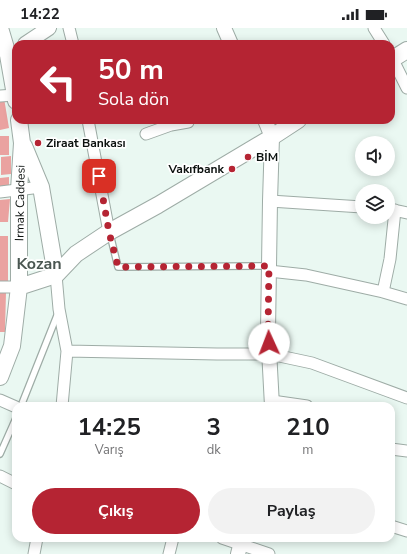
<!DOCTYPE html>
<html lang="tr">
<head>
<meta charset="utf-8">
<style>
  :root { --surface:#fff; --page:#f2f2f2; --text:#202124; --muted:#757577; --accent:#b52433 }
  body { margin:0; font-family:"Nunito Sans",sans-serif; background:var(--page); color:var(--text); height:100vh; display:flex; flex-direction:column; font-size:15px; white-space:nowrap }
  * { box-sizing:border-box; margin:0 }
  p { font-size:13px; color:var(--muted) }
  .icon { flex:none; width:22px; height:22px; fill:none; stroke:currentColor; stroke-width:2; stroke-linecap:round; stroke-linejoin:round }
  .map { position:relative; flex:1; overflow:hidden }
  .sheet { position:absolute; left:12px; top:374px; width:383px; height:140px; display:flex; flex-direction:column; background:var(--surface); border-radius:12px; box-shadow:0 2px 10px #0003 }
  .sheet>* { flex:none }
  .hud { position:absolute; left:12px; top:12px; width:383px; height:84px; border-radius:12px; box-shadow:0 2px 10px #0003; background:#b52433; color:#fff; overflow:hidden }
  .buttons { position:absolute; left:355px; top:108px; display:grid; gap:8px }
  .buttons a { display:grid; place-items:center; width:40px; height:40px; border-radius:50%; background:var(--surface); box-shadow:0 2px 10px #0003; font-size:20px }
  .pin { position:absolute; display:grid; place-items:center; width:34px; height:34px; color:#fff; margin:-17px; border-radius:8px; box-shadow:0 2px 6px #0006 }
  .me { position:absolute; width:44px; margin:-22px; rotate:358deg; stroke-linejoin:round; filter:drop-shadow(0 0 3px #0008) }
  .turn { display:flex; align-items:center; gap:14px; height:84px; padding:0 20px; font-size:18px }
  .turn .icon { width:52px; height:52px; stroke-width:2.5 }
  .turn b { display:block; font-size:28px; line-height:34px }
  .eta { display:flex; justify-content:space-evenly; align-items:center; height:68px; text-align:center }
  .eta b { font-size:24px; font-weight:700; line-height:28px }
  .button { display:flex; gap:8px; margin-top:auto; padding:8px 20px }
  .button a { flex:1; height:46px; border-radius:24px; background:var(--accent); color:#fff; font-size:16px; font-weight:700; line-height:46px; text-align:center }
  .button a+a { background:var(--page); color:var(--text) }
  .status { display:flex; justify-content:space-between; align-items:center; height:28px; padding:0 20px; background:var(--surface); direction:ltr }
  .status svg { height:11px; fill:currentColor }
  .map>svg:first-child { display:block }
  .building { fill:#eaa2a0 }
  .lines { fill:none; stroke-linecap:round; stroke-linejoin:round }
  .service-casing { stroke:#9eaca6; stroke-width:8 }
  .minor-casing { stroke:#9eaca6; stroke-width:13 }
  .tertiary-casing { stroke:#9eaca6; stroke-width:16 }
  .secondary-casing { stroke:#9eaca6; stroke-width:18 }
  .service { stroke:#fff; stroke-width:5.5 }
  .minor { stroke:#fff; stroke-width:11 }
  .tertiary { stroke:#fff; stroke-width:14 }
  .secondary { stroke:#fff; stroke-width:16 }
  .route { stroke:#b52433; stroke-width:7; stroke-dasharray:0 12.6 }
  .poi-dot { fill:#b52433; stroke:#fff; stroke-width:1.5 }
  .labels { text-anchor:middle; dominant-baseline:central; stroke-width:3.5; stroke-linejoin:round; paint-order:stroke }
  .poi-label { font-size:12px; font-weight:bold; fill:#0c110f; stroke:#fff; text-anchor:start }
  .street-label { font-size:12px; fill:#0c110f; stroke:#fff }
  .district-label { font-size:16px; font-weight:bold; fill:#4a5651; stroke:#fff }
</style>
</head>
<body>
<div class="status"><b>14:22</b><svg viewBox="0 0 49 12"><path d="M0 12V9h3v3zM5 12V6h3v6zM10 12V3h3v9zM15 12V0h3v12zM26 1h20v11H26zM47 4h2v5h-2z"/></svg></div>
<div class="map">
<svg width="407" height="526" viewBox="0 0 407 526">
  <rect width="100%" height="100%" fill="#eaf8f2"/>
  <path class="building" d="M 4,70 L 9,100 L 0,102 L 0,71 Z
    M 0,108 L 9,108 L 9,127 L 0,127 Z
    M 11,128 L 11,146 L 1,147 L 1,129 Z
    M 9,149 L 9,160 L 0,160 L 0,150 Z
    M 10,171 L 8,194 L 0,194 L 0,172 Z
    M 0,208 L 8,208 L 8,254 L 0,254 Z
    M 0,263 L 6,264 L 5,304 L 0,304 Z"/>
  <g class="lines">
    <g class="service-casing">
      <path id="service" d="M 110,206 L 118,239 L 269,238
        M 21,378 L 58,285
        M 0,426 L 16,390"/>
    </g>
    <g class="minor-casing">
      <path id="minor" d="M 69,0 L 73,16
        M 374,0 L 384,16
        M 391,28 L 407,60
        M 0,68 L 15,67
        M 88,92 L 109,204
        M 146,106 L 171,97 L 188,94 L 188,92
        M 0,164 L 41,159
        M 270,173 L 362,179
        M 389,181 L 407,185
        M 269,243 L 306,247 L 383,264 L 407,271
        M 56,247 L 59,281 L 67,323 L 62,378
        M 0,259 L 19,259
        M 383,264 L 390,231 L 395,182
        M 67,323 L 217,326 L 270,326 L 312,335 L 407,370
        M 0,372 L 16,379
        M 272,373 L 307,378
        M 391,421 L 407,423
        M 0,448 L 16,456
        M 391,498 L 407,503
        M 222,510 L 269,526
        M 34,526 L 37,510
        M 169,526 L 173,510"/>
    </g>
    <g class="tertiary-casing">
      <path id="tertiary" d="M 224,0 L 231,16
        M 25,16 L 49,0
        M 265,92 L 272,109 L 270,173 L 268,303 L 272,378
        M 238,526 L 242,510"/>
    </g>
    <g class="secondary-casing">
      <path id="secondary" d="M 0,0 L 8,27 L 16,73
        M 391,32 L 407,22
        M 24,118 L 41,159 L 56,247
        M 19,259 L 56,247 L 76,226 L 109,204 L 158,177 L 272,109 L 298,92
        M 0,349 L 12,318 L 19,259 L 19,162 L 22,115 L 19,92"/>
    </g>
    <use href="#service" class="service"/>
    <use href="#minor" class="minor"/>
    <use href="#tertiary" class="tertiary"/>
    <use href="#secondary" class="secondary"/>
  </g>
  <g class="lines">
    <path class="route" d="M 99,148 L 109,204 L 118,239 L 269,238 L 268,303 L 269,315"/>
  </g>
  <g class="poi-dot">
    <circle cx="38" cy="115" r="4"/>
    <circle cx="248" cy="129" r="4"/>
    <circle cx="232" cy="141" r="4"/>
  </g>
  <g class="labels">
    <g class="poi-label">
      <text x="46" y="115">Ziraat Bankası</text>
      <text x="256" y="129">BİM</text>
      <text x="224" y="141" text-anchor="end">Vakıfbank</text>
    </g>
    <g class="street-label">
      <text transform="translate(20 175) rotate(-89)">Irmak Caddesi</text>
    </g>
    <g class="district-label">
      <text x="39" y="236">Kozan</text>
    </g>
  </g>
</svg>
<div class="buttons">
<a><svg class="icon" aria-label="sound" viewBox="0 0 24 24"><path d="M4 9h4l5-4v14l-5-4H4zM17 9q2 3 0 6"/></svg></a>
<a><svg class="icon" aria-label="layers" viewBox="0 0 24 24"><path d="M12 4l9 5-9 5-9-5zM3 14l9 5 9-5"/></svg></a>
</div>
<div class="pin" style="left:99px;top:148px;background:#d93025"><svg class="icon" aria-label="arrive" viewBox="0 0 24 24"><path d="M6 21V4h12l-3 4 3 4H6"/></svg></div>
<svg class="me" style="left:269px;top:315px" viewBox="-20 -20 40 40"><circle r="19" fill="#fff"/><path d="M0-13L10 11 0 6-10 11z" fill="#b52433"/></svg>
<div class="hud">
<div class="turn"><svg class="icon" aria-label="left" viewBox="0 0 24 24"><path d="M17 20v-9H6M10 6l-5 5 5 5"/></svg><div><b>50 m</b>Sola dön</div></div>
</div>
<section class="sheet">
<div class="eta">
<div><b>14:25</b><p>Varış</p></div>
<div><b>3</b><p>dk</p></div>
<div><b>210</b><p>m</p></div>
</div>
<div class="button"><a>Çıkış</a><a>Paylaş</a></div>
</section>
</div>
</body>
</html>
